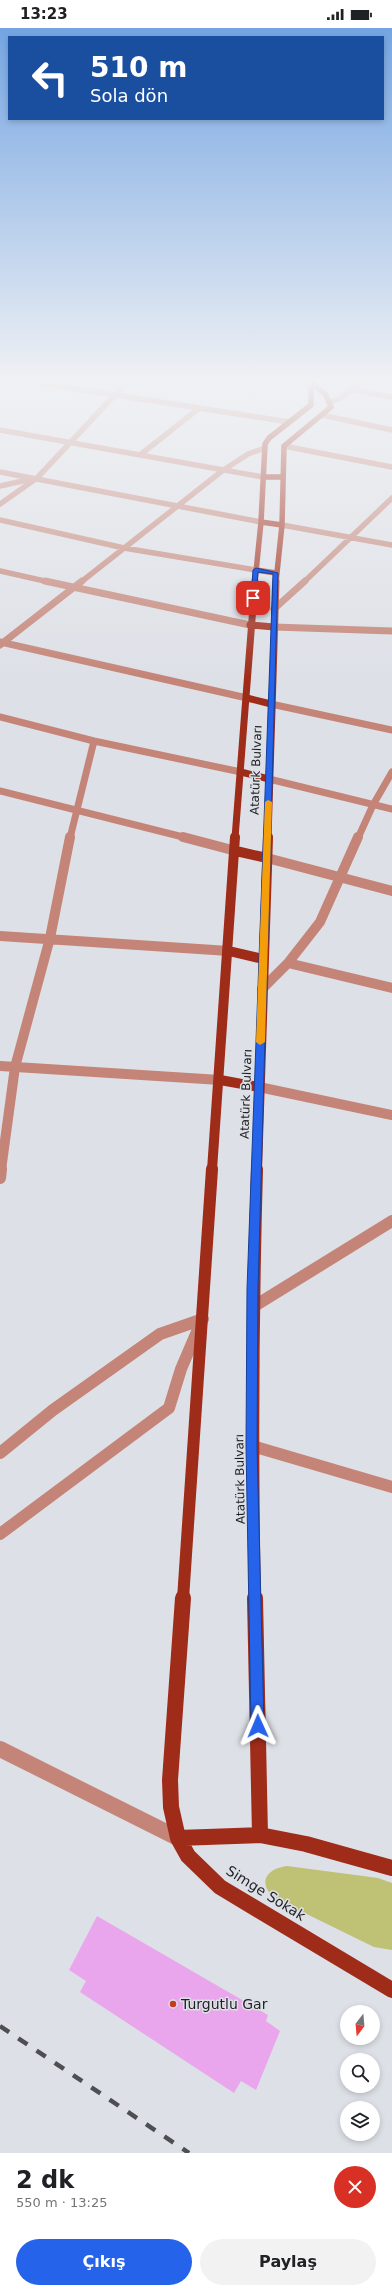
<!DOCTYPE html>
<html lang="tr">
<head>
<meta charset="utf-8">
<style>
  :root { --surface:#fff; --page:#f2f2f2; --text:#202124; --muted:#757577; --accent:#2563eb }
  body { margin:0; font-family:"DejaVu Sans",sans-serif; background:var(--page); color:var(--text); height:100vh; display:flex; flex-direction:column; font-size:15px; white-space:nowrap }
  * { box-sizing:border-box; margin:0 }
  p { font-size:13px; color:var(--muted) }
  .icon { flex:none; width:22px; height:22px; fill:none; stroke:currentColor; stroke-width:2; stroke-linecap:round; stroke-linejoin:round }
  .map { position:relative; height:2125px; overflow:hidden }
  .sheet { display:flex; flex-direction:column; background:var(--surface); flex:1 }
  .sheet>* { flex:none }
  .guide { position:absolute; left:8px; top:8px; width:376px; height:84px; border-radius:0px; box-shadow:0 2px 6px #0003; background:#1a4fa0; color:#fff; overflow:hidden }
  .needle { width:26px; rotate:196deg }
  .tools { position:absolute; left:340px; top:1977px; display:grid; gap:8px }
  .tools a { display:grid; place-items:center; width:40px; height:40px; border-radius:50%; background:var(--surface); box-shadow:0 2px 6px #0003; font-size:20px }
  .pin { position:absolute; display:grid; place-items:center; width:34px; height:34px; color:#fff; margin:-17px; border-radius:8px; box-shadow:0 2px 6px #0006 }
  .me { position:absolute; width:44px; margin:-22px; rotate:359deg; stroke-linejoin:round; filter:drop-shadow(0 0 3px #0008) }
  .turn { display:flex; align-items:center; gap:14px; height:84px; padding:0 16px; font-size:18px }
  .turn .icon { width:52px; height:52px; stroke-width:2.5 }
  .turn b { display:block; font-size:28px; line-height:34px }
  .round { display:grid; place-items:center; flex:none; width:42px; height:42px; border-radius:21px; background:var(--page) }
  .overview { display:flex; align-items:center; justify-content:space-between; height:68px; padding:0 16px }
  h1 { font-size:24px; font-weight:800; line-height:30px }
  .action { display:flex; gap:8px; margin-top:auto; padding:8px 16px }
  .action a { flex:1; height:46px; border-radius:24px; background:var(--accent); color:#fff; font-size:16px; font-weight:800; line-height:46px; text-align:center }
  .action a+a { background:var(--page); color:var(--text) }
  .status { display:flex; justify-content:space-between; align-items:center; height:28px; padding:0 20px; background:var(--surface); direction:ltr }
  .status svg { height:11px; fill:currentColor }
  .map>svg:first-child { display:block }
  .green { fill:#bfc174 }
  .building { fill:#eaa6ed }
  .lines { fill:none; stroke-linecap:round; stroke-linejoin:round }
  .minor-far4 { stroke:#c48477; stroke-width:5.5 }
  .minor-far3 { stroke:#c48477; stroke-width:7 }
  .minor-far2 { stroke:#c48477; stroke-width:10 }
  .minor-far1 { stroke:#c48477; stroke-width:12 }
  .minor { stroke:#c48477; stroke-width:16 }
  .major-far4 { stroke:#9f2b19; stroke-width:5.5 }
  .major-far3 { stroke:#9f2b19; stroke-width:7 }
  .major-far2 { stroke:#9f2b19; stroke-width:10 }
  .major-far1 { stroke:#9f2b19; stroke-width:12 }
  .major { stroke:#9f2b19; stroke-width:16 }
  .rail { stroke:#4d4f52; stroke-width:4.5; stroke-dasharray:11 11; stroke-linecap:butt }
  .route { fill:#2563eb; stroke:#184099 }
  .slow { fill:#f59e0b }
  .poi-dot { fill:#c53a20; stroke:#dde0e6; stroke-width:1.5 }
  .labels { text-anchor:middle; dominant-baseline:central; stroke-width:3; stroke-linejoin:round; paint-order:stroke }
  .street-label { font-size:12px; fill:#1f2022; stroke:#dde0e6 }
  .near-street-label { font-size:14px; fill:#1f2022; stroke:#dde0e6 }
  .near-poi-label { font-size:14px; fill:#1f2022; stroke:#dde0e6; text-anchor:start }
</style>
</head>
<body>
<div class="status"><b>13:23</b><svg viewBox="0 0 49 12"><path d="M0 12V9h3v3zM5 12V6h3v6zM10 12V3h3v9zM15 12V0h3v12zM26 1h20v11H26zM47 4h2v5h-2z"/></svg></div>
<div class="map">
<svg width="392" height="2125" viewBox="0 0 392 2125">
  <rect width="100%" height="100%" fill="#dde0e6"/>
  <path class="green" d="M 287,1838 L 378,1850 L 392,1855 L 392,1922 L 374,1919 L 276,1871 C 257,1856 265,1841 287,1838 Z"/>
  <path class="building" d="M 97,1888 L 268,1987 L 266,1993 L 280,2003 L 256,2062 L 241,2053 L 234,2065 L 80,1964 L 86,1953 L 69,1942 Z"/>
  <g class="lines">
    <path class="minor-far4" d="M 38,355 L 289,394
      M 304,355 L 313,356
      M 351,362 L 392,369
      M 330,374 L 339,371 L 361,355
      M 322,387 L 392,402
      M 0,402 L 263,449
      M 284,418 L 392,439
      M 140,427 L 198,381
      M 0,444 L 261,494
      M 0,458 L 31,451
      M 0,476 L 37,450 L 126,355
      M 0,492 L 124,520 L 256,542
      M 282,497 L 392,517
      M 0,543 L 49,554
      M 81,554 L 222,443 L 248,426 L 265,420
      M 304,554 L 392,470"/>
    <path class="minor-far3" d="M 45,553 L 250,597
      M 274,581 L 305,553
      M 274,599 L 392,603
      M 0,614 L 247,670
      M 0,617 L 82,553
      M 271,676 L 392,702
      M 0,689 L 94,713 L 241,744
      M 269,751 L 392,781
      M 0,763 L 187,810
      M 70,810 L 94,713
      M 358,810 L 373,777 L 392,744"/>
    <path class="minor-far2" d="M 183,809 L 236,823
      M 267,830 L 392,863
      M 0,908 L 229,923
      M 288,935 L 392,960
      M 262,961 L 288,935 L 320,894 L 358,809
      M 0,1038 L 220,1052
      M 259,1059 L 392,1087
      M 1,1142 L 15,1039 L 50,910 L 70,809"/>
    <path class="minor-far1" d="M 0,1150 L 1,1141
      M 253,1279 L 392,1193
      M 252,1418 L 392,1459
      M 0,1425 L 53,1382 L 160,1306 L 203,1291
      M 0,1506 L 169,1380 L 181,1341 L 199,1299"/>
    <path class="minor" d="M 0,1721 L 178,1810"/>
    <path class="major-far4" d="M 263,449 L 283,449
      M 261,494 L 282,497
      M 256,542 L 276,545
      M 255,554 L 261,494 L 265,416 L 269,410 L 311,377 L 311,361 L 314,355
      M 276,554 L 282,497 L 284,418 L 331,379 L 326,367 L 313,356"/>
    <path class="major-far3" d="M 250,597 L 274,599
      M 247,670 L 271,676
      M 241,744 L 269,751
      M 235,810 L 255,553
      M 268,810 L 276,553"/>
    <path class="major-far2" d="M 236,823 L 267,830
      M 229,923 L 263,931
      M 220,1052 L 259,1059
      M 212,1142 L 235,809
      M 257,1142 L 268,809"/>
    <path class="major-far1" d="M 183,1571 L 212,1141
      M 255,1571 C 252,1427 253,1284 257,1141"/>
    <path class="major" d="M 183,1570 L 170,1752 L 171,1779 L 178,1810 L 188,1828 L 220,1859 L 392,1962
      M 255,1570 L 260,1807
      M 178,1810 L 260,1807 L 306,1816 L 392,1840"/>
    <path class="rail" d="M 0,1998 L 189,2125"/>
  </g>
  <linearGradient id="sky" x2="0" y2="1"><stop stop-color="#74a5e2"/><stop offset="0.54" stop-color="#f0f1f4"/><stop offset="1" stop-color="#f0f1f4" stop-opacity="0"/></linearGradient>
  <rect width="392" height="652" fill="url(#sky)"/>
  <path class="route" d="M 256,540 L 278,545 L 258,1261 L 257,1418 L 264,1698 L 262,1703 L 258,1705 L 253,1703 L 251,1698 L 246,1418 L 247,1261 L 273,546 L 258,544 L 256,570 L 251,571 L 253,542 Z"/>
  <path class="slow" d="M 268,772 L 272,774 L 265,1014 L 260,1017 L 256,1014 L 265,774 Z"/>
  <circle class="poi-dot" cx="173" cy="1976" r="4"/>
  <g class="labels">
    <g class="street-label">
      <text transform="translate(256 742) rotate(-88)">Atatürk Bulvarı</text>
      <text transform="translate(246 1066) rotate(-88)">Atatürk Bulvarı</text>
      <text transform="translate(240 1451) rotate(-91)">Atatürk Bulvarı</text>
    </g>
    <g class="near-street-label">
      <text transform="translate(266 1865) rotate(32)">Simge Sokak</text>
    </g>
    <g class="near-poi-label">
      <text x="181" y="1976">Turgutlu Gar</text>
    </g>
  </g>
</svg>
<div class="tools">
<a><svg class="needle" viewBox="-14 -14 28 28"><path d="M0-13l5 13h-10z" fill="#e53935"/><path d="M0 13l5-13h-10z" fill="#757577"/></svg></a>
<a><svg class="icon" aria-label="search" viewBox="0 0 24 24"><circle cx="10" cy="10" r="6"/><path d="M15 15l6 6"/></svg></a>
<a><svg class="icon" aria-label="layers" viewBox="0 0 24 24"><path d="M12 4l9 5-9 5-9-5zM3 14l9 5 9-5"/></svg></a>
</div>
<div class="pin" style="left:253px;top:570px;background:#d93025"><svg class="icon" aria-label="arrive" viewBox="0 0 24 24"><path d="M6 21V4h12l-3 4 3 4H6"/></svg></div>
<svg class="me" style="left:258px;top:1698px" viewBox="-20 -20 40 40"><path d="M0-17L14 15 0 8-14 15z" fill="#2563eb" stroke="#fff" stroke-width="4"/></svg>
<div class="guide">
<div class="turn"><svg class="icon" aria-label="left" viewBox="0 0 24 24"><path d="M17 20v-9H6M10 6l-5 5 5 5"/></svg><div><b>510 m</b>Sola dön</div></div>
</div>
</div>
<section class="sheet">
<div class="overview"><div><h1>2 dk</h1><p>550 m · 13:25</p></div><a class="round" style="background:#d93025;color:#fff"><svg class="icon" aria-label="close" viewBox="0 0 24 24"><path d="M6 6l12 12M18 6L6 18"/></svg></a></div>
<div class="action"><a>Çıkış</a><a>Paylaş</a></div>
</section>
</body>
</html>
